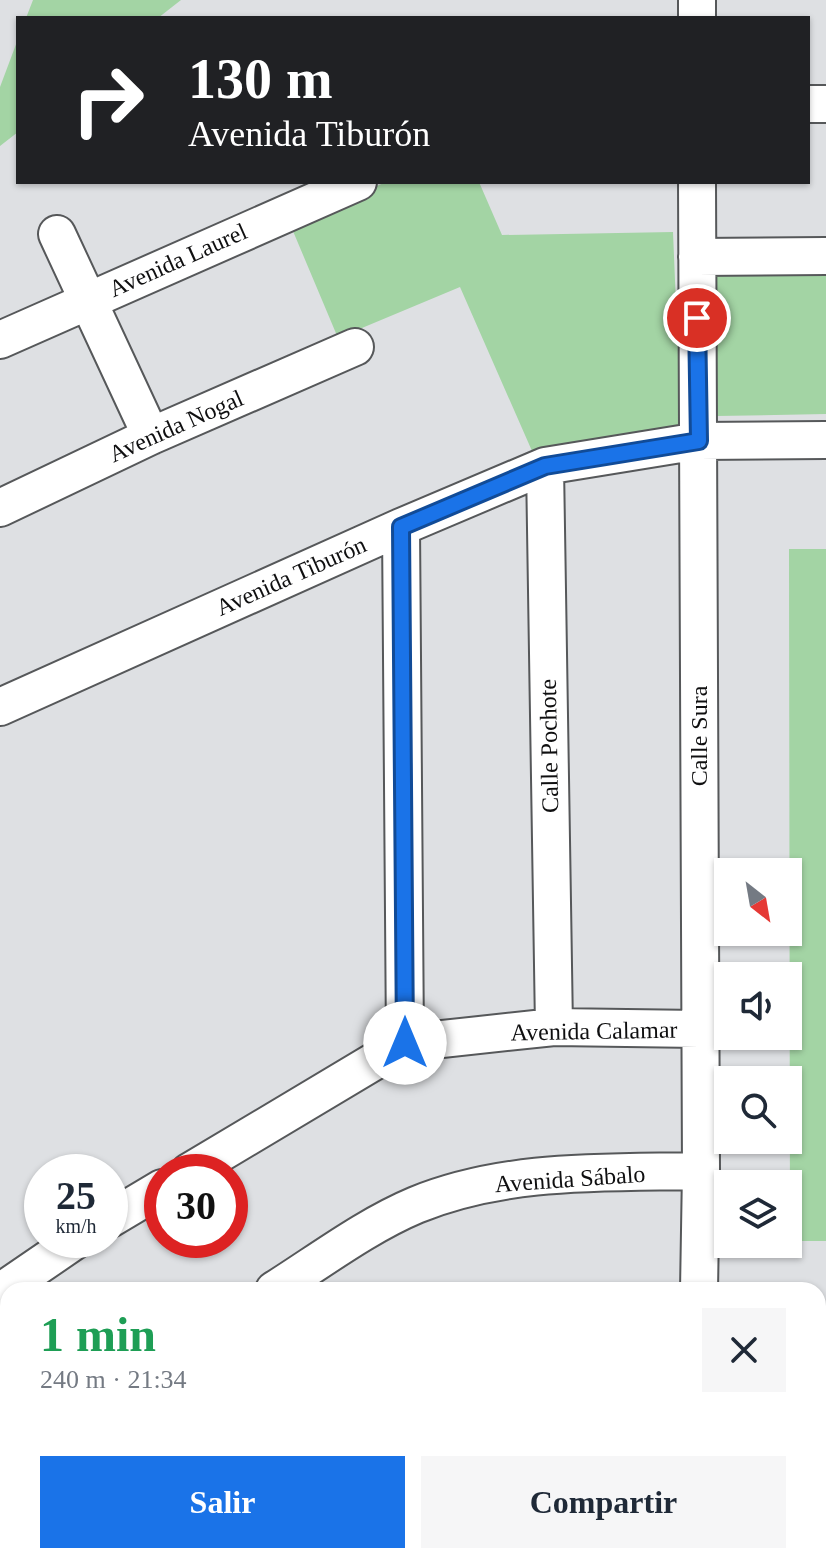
<!DOCTYPE html>
<html lang="es">
<head>
<meta charset="utf-8">
<style>
  :root { --surface:#fff; --page:#f6f6f7; --text:#1f2937; --muted:#747a83; --accent:#1a73e8 }
  body { margin:0; font-family:Georgia,serif; background:var(--page); color:var(--text); height:100vh; display:flex; flex-direction:column; font-size:30px; white-space:nowrap }
  * { box-sizing:border-box; margin:0 }
  p { font-size:26px; color:var(--muted) }
  .icon { flex:none; width:44px; height:44px; fill:none; stroke:currentColor; stroke-width:2; stroke-linecap:round; stroke-linejoin:round }
  .map { position:relative; flex:1; overflow:hidden }
  .drawer { position:absolute; left:0px; top:1282px; width:826px; height:282px; display:flex; flex-direction:column; background:var(--surface); border-radius:24px 24px 0 0; box-shadow:0 2px 6px #0004 }
  .drawer>* { flex:none }
  .top-card { position:absolute; left:16px; top:16px; width:794px; height:168px; border-radius:0px; box-shadow:0 2px 6px #0004; background:#202124; color:#fff; overflow:hidden }
  .needle { width:52px; rotate:149deg }
  .buttons { position:absolute; left:714px; top:858px; display:grid; gap:16px }
  .buttons a { display:grid; place-items:center; width:88px; height:88px; border-radius:0px; background:var(--surface); box-shadow:0 2px 6px #0004; font-size:40px }
  .speed { position:absolute; left:24px; top:1154px; display:flex; gap:16px; font-size:40px; font-weight:700; text-align:center }
  .speed>* { display:grid; place-content:center; width:104px; height:104px; border-radius:50%; background:var(--surface); box-shadow:0 2px 6px #0004; line-height:1 }
  .speed small { font-size:20px; font-weight:400 }
  .speed .limit { border:12px solid #d22; background:#fff; color:#111 }
  .pin { position:absolute; display:grid; place-items:center; width:68px; height:68px; color:#fff; margin:-34px; border:4px solid #fff; border-radius:50%; box-shadow:0 2px 8px #0007 }
  .me { position:absolute; width:88px; margin:-44px; rotate:0deg; stroke-linejoin:round; filter:drop-shadow(0 0 6px #0008) }
  .turn { display:flex; align-items:center; gap:28px; height:168px; padding:0 40px; font-size:36px }
  .turn .icon { width:104px; height:104px; stroke-width:2.5 }
  .turn b { display:block; font-size:56px; line-height:68px }
  .round { display:grid; place-items:center; flex:none; width:84px; height:84px; border-radius:0px; background:var(--page) }
  .summary { display:flex; align-items:center; justify-content:space-between; height:136px; padding:0 40px }
  h1 { font-size:48px; font-weight:800; line-height:60px; color:#1e9e55 }
  .primary-button { display:flex; gap:16px; margin-top:auto; padding:16px 40px }
  .primary-button a { flex:1; height:92px; border-radius:0px; background:var(--accent); color:#fff; font-size:32px; font-weight:800; line-height:92px; text-align:center }
  .primary-button a+a { background:var(--page); color:var(--text) }
  .map>svg:first-child { display:block }
  .green { fill:#a3d4a4 }
  .building { fill:#c890be; stroke:#6c6a6c; stroke-width:2 }
  .lines { fill:none; stroke-linecap:round; stroke-linejoin:round }
  .minor-casing { stroke:#56585a; stroke-width:40 }
  .minor { stroke:#fff; stroke-width:36 }
  .route-casing { stroke:#114b97; stroke-width:20 }
  .route { stroke:#1a73e8; stroke-width:14 }
  .labels { text-anchor:middle; dominant-baseline:central; stroke-width:7; stroke-linejoin:round; paint-order:stroke }
  .street-label { font-size:24px; fill:#0f0f10; stroke:#fff }
</style>
</head>
<body>
<div class="map">
<svg width="826" height="1563" viewBox="0 0 826 1563">
  <rect width="100%" height="100%" fill="#dee0e3"/>
  <path class="green" d="M 33,0 L 181,0 L 158,18 L 26,18 Z
    M 18,39 L 18,132 L 0,146 L 0,87 Z
    M 386,182 L 479,182 L 502,235 L 673,232 L 681,426 L 532,451 L 460,287 L 338,338 L 290,224 Z
    M 826,270 L 826,414 L 716,416 L 714,272 Z
    M 789,549 L 826,549 L 826,1241 L 790,1241 Z
    M 0,1324 L 8,1327 L 8,1537 L 0,1542 Z"/>
  <path class="building" d="M 8,1537 L 8,1556 L 79,1556 L 84,1563 L 0,1563 L 0,1542 Z
    M 79,1556 L 128,1556 L 116,1563 L 84,1563 Z
    M 339,1556 L 394,1556 L 398,1563 L 328,1563 Z"/>
  <g class="lines">
    <g class="minor-casing">
      <path id="minor" d="M 697,0 L 697,18
        M 808,104 L 826,104
        M 697,182 L 701,1171 L 699,1290
        M 57,234 L 151,436
        M 697,257 L 826,256
        M 0,340 L 358,182
        M 545,466 L 554,1027
        M 0,508 L 151,436 L 355,347
        M 401,527 L 405,1043
        M 0,707 L 401,527 L 545,466 L 699,441 L 826,440
        M 189,1172 L 405,1043 L 554,1027 L 699,1029
        M 110,1219 L 162,1188
        M 274,1290 C 320,1261 366,1226 416,1205 C 507,1168 605,1173 701,1171
        M 0,1292 L 76,1240
        M 818,1365 L 826,1365
        M 818,1530 L 826,1530
        M 483,1556 L 487,1563
        M 212,1563 L 223,1556"/>
    </g>
    <use href="#minor" class="minor"/>
  </g>
  <g class="lines">
    <g class="route-casing">
      <path id="route" d="M 405,1043 L 401,527 L 545,466 L 699,441 L 697,318"/>
    </g>
    <use href="#route" class="route"/>
  </g>
  <g class="labels">
    <g class="street-label">
      <text transform="translate(178 260) rotate(-24)">Avenida Laurel</text>
      <text transform="translate(176 426) rotate(-24)">Avenida Nogal</text>
      <text transform="translate(291 576) rotate(-24)">Avenida Tiburón</text>
      <text transform="translate(699 736) rotate(-90)">Calle Sura</text>
      <text transform="translate(549 746) rotate(-91)">Calle Pochote</text>
      <text transform="translate(594 1031) rotate(-1)">Avenida Calamar</text>
      <text transform="translate(570 1179) rotate(-4)">Avenida Sábalo</text>
    </g>
  </g>
</svg>
<div class="buttons">
<a><svg class="needle" viewBox="-14 -14 28 28"><path d="M0-13l5 13h-10z" fill="#e53935"/><path d="M0 13l5-13h-10z" fill="#747a83"/></svg></a>
<a><svg class="icon" aria-label="sound" viewBox="0 0 24 24"><path d="M4 9h4l5-4v14l-5-4H4zM17 9q2 3 0 6"/></svg></a>
<a><svg class="icon" aria-label="search" viewBox="0 0 24 24"><circle cx="10" cy="10" r="6"/><path d="M15 15l6 6"/></svg></a>
<a><svg class="icon" aria-label="layers" viewBox="0 0 24 24"><path d="M12 4l9 5-9 5-9-5zM3 14l9 5 9-5"/></svg></a>
</div>
<div class="speed"><div>25<small>km/h</small></div><div class="limit">30</div></div>
<div class="pin" style="left:697px;top:318px;background:#d93025"><svg class="icon" aria-label="arrive" viewBox="0 0 24 24"><path d="M6 21V4h12l-3 4 3 4H6"/></svg></div>
<svg class="me" style="left:405px;top:1043px" viewBox="-20 -20 40 40"><circle r="19" fill="#fff"/><path d="M0-13L10 11 0 6-10 11z" fill="#1a73e8"/></svg>
<div class="top-card">
<div class="turn"><svg class="icon" aria-label="right" viewBox="0 0 24 24"><path d="M7 20v-9h11M14 6l5 5-5 5"/></svg><div><b>130 m</b>Avenida Tiburón</div></div>
</div>
<section class="drawer">
<div class="summary"><div><h1>1 min</h1><p>240 m · 21:34</p></div><a class="round"><svg class="icon" aria-label="close" viewBox="0 0 24 24"><path d="M6 6l12 12M18 6L6 18"/></svg></a></div>
<div class="primary-button"><a>Salir</a><a>Compartir</a></div>
</section>
</div>
</body>
</html>
